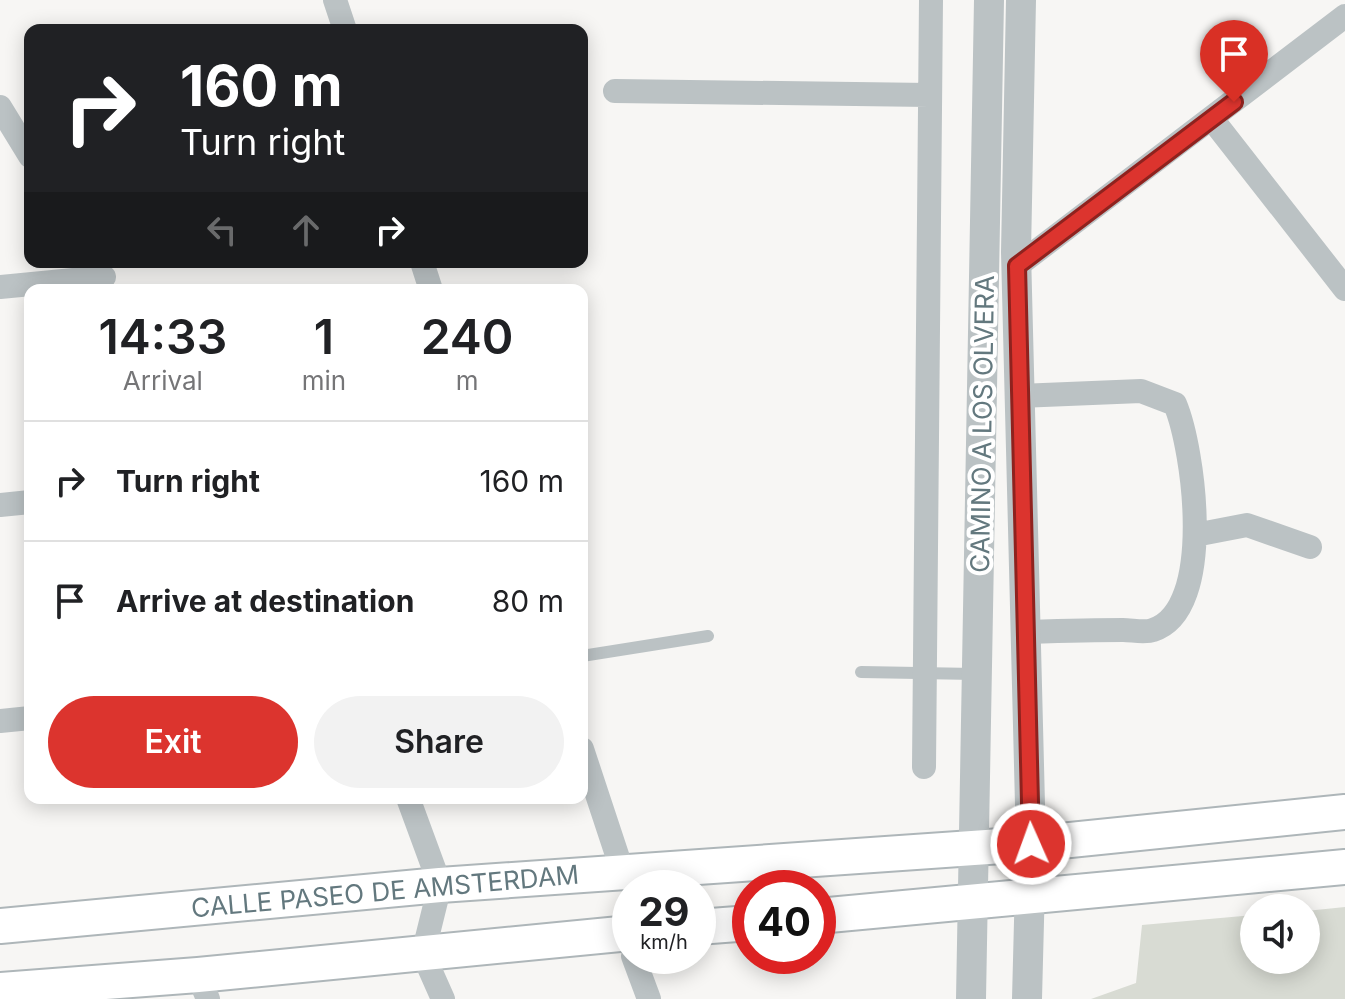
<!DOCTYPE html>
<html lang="en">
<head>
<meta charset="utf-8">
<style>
  :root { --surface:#fff; --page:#f2f2f2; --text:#202124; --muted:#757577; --line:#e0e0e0; --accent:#dc342e }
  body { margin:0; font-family:Inter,sans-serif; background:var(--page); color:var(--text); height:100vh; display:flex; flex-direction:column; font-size:30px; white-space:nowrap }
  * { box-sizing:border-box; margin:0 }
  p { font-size:26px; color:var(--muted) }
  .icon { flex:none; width:44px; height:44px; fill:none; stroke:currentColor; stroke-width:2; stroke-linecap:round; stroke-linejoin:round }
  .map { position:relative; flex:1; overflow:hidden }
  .side { position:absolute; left:24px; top:284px; width:564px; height:520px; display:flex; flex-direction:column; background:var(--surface); border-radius:16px; box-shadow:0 4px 20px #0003 }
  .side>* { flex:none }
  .guide { position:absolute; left:24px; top:24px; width:564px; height:244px; border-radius:16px; box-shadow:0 4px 20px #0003; background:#202124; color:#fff; overflow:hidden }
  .buttons { position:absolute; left:1240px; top:894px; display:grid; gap:16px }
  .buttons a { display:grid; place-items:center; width:80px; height:80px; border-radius:50%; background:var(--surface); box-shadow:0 4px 20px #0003; font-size:40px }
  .speed { position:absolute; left:612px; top:870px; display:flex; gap:16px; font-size:40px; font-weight:700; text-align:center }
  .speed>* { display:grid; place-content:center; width:104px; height:104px; border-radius:50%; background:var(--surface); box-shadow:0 4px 20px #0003; line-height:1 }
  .speed small { font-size:20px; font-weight:400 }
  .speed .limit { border:12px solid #d22; background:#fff; color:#111 }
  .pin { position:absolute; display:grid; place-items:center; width:68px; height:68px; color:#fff; margin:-82px -34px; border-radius:50% 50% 50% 0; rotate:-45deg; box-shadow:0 0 8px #0007 }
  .pin .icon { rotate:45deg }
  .me { position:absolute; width:88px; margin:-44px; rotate:358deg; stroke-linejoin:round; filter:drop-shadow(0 0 6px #0008) }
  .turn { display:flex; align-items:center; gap:28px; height:168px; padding:0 24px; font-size:36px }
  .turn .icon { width:104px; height:104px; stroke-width:2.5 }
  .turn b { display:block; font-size:56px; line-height:68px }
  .lanes { display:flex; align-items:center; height:76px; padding:0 24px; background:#0003; justify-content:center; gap:40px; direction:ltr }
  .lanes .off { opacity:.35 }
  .eta { display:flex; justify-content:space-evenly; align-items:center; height:136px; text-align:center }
  .eta b { font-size:48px; font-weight:600; line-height:56px }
  .cta { display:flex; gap:16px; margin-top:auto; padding:16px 24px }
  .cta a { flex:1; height:92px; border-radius:48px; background:var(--accent); color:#fff; font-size:32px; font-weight:600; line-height:92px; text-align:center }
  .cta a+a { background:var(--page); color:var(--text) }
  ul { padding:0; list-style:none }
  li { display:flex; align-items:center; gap:24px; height:120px; padding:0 24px; border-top:2px solid var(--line) }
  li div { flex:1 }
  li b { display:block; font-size:30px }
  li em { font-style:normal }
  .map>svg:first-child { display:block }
  .green { fill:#d8dbd3 }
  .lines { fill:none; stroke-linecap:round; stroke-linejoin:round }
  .secondary-casing { stroke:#aeb6b9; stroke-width:38 }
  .service { stroke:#bbc2c4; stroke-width:12 }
  .minor { stroke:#bbc2c4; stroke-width:24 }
  .tertiary { stroke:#bbc2c4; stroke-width:30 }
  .secondary { stroke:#fff; stroke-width:34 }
  .route-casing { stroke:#8f221e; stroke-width:20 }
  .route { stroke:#dc342e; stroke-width:14 }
  .labels { text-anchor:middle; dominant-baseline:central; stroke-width:8; stroke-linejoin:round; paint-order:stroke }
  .street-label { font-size:26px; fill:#63787e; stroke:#fff }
</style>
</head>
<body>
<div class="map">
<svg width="1345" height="999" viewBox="0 0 1345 999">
  <rect width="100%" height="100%" fill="#f7f6f4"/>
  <path class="green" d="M 1345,907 L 1345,999 L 1091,999 L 1136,983 L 1142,925 L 1254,915 L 1254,960 L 1306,960 L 1306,911 Z"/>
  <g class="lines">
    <g class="secondary-casing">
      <path id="secondary" d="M 818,916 L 1345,867
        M 0,926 L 440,885 L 1031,844 L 1345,812
        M 698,927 L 750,923
        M 0,990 L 198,975 L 630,933"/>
    </g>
    <path class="service" d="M 582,656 L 708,636
      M 861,672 L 975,674"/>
    <path class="minor" d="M 335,0 L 345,30
      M 615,91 L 929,95
      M 0,107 L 30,156
      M 1212,119 L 1345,289
      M 422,262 L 431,290
      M 1017,266 L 1345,16
      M 0,287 L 104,277
      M 1019,396 L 1141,391 L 1175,404 C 1194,449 1216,610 1153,630 C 1145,633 1132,630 1123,630 C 1090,630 1058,631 1025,632
      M 0,505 L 30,502
      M 1195,535 L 1247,525 L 1310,547
      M 0,721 L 30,718
      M 582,749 L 622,870
      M 924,767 L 931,0
      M 408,798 L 440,885 L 423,954 L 443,999
      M 633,956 L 649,999
      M 198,975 L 208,999"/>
    <path class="tertiary" d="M 1021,0 L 1016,252 L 1031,844 L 1027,999
      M 971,999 L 989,0"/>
    <use href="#secondary" class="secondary"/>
  </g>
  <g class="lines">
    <g class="route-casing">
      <path id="route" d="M 1031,844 L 1017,266 L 1234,102"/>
    </g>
    <use href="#route" class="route"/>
  </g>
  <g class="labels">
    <g class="street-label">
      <text transform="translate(982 424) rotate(-89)">CAMINO A LOS OLVERA</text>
      <text transform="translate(385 891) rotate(-5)">CALLE PASEO DE AMSTERDAM</text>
    </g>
  </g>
</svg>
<div class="buttons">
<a><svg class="icon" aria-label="sound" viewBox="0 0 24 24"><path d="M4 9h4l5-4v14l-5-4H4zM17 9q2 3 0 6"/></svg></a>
</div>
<div class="speed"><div>29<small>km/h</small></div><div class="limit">40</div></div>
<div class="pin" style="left:1234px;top:102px;background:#d93025"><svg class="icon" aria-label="arrive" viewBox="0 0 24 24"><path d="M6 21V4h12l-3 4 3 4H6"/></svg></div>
<svg class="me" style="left:1031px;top:844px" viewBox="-20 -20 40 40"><circle r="17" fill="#dc342e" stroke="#fff" stroke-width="3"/><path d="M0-11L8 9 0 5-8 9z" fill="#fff"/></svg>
<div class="guide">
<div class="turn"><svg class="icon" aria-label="right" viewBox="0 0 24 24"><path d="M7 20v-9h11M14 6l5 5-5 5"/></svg><div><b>160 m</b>Turn right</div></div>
<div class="lanes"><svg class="icon off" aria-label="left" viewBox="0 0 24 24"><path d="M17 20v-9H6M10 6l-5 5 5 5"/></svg><svg class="icon off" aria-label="ahead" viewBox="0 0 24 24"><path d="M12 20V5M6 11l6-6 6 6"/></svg><svg class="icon" aria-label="right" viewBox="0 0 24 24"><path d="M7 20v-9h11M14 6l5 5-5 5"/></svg></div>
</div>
<section class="side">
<div class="eta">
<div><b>14:33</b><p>Arrival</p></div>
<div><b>1</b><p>min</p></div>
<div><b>240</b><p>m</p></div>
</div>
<ul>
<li><svg class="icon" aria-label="right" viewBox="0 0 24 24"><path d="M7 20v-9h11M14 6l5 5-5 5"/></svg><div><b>Turn right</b></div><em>160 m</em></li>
<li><svg class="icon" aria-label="arrive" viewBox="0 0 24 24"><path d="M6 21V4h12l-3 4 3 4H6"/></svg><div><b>Arrive at destination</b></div><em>80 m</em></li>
</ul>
<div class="cta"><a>Exit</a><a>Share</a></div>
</section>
</div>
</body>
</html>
